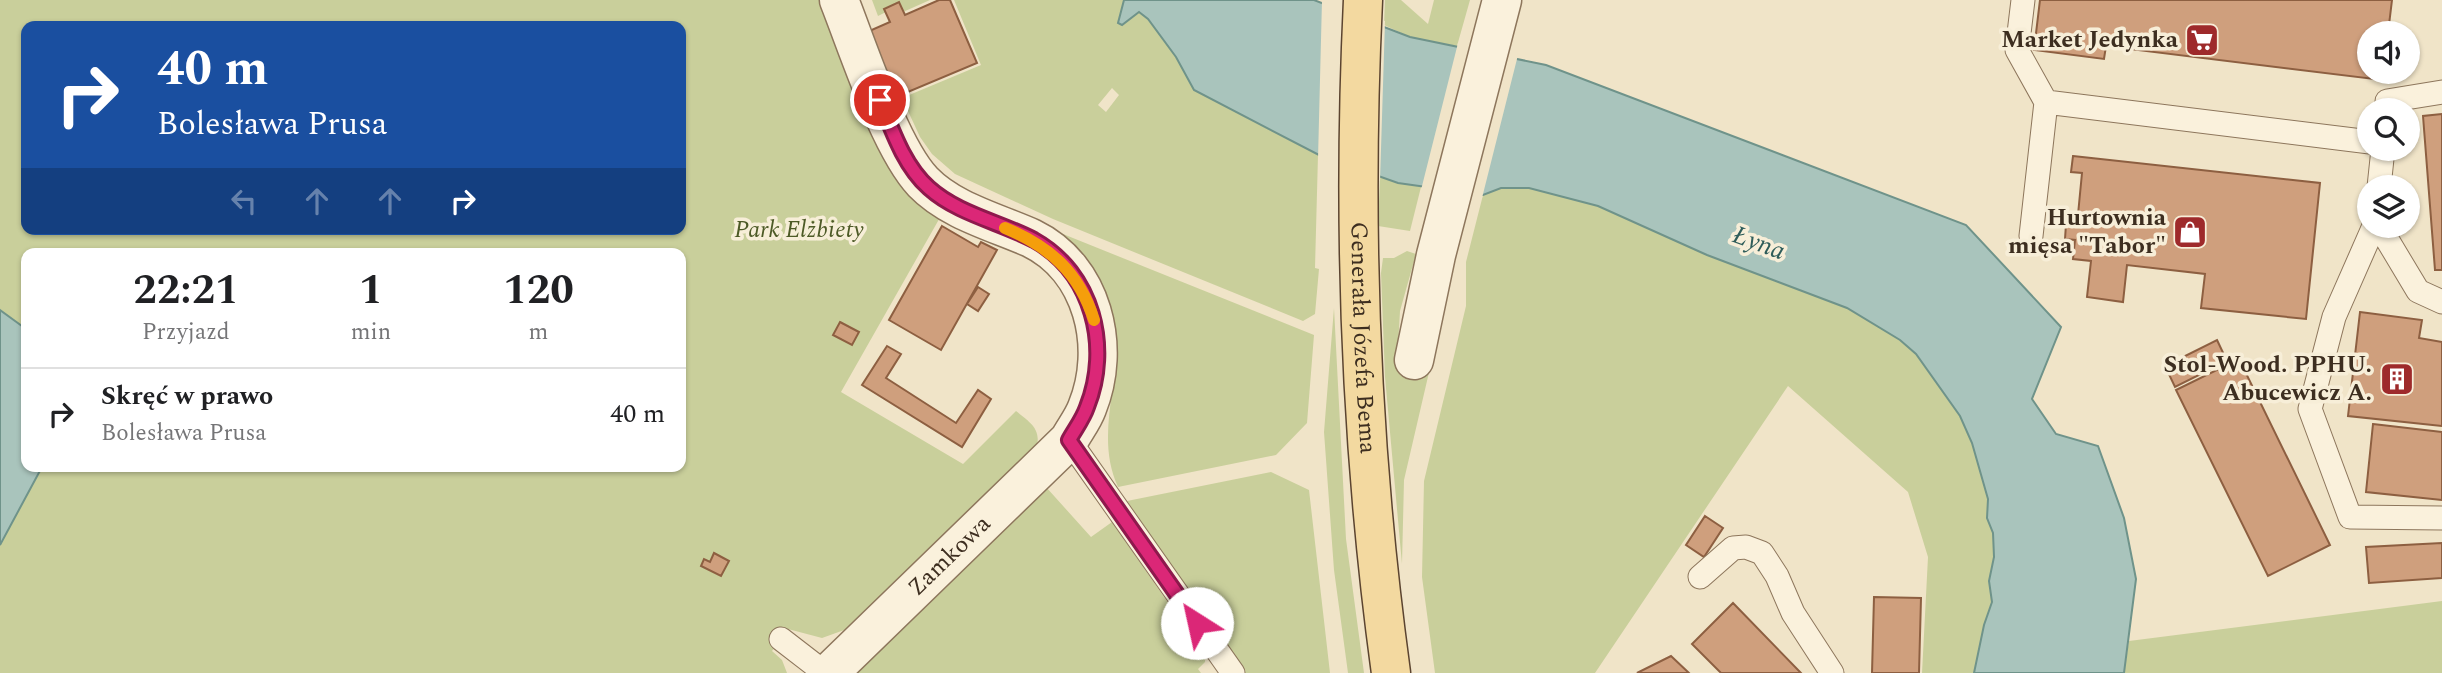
<!DOCTYPE html>
<html lang="pl">
<head>
<meta charset="utf-8">
<style>
  :root { --surface:#fff; --page:#f2f2f2; --text:#202124; --muted:#757577; --line:#e0e0e0 }
  body { margin:0; font-family:Spectral,serif; background:var(--page); color:var(--text); height:100vh; display:flex; flex-direction:column; font-size:26px; white-space:nowrap }
  * { box-sizing:border-box; margin:0 }
  p { font-size:23px; color:var(--muted) }
  .icon { flex:none; width:38px; height:38px; fill:none; stroke:currentColor; stroke-width:2; stroke-linecap:round; stroke-linejoin:round }
  .map { position:relative; flex:1; overflow:hidden }
  .side { position:absolute; left:21px; top:248px; width:665px; height:224px; display:flex; flex-direction:column; background:var(--surface); border-radius:14px; box-shadow:0 2px 5px #0004 }
  .side>* { flex:none }
  .top-card { position:absolute; left:21px; top:21px; width:665px; height:214px; border-radius:14px; box-shadow:0 2px 5px #0004; background:#1a4fa0; color:#fff; overflow:hidden }
  .fabs { position:absolute; left:2357px; top:21px; display:grid; gap:14px }
  .fabs a { display:grid; place-items:center; width:63px; height:63px; border-radius:50%; background:var(--surface); box-shadow:0 2px 5px #0004; font-size:35px }
  .pin { position:absolute; display:grid; place-items:center; width:60px; height:60px; color:#fff; margin:-30px; border:4px solid #fff; border-radius:50%; box-shadow:0 2px 7px #0007 }
  .me { position:absolute; width:77px; margin:-38px; rotate:325deg; stroke-linejoin:round; filter:drop-shadow(0 0 5px #0008) }
  .turn { display:flex; align-items:center; gap:24px; height:147px; padding:0 21px; font-size:32px }
  .turn .icon { width:91px; height:91px; stroke-width:2.5 }
  .turn b { display:block; font-size:49px; line-height:60px }
  .lanes { display:flex; align-items:center; height:66px; padding:0 21px; background:#0003; justify-content:center; gap:35px; direction:ltr }
  .lanes .off { opacity:.35 }
  .eta { display:flex; justify-content:space-evenly; align-items:center; height:119px; text-align:center }
  .eta b { font-size:42px; font-weight:700; line-height:49px }
  ul { padding:0; list-style:none }
  li { display:flex; align-items:center; gap:21px; height:91px; padding:0 21px; border-top:2px solid var(--line) }
  li div { flex:1 }
  li b { display:block; font-size:26px }
  li em { font-style:normal }
  .map>svg:first-child { display:block }
  .green { fill:#c9cf9b; fill-rule:evenodd }
  .water { fill:#a9c4bc; stroke:#6f938a; stroke-width:2 }
  .pier { fill:#f0e4c8 }
  .building { fill:#cf9f7d; stroke:#8d5f41; stroke-width:2 }
  .lines { fill:none; stroke-linecap:round; stroke-linejoin:round }
  .lane-casing { stroke:#8d765c; stroke-width:25 }
  .street-casing { stroke:#8d765c; stroke-width:41 }
  .primary-casing { stroke:#5b4430; stroke-width:41 }
  .lane { stroke:#faf1dc; stroke-width:23 }
  .street { stroke:#faf1dc; stroke-width:38 }
  .primary { stroke:#f3d9a0; stroke-width:38 }
  .route-casing { stroke:#8e194d; stroke-width:18 }
  .route { stroke:#db2777; stroke-width:12 }
  .slow { stroke:#f59e0b; stroke-width:12 }
  .labels { text-anchor:middle; dominant-baseline:central; stroke-width:7; stroke-linejoin:round; paint-order:stroke }
  .poi-label { font-size:24px; font-weight:bold; fill:#3d2e20; stroke:#f7eed8; text-anchor:end }
  .park-label { font-size:24px; font-style:italic; fill:#4d5a26; stroke:#f7eed8 }
  .street-label { font-size:24px; fill:#3d2e20; stroke:#f7eed8 }
  .water-label { font-size:26px; font-style:italic; fill:#2f5d5a; stroke:#f7eed8 }
</style>
</head>
<body>
<div class="map">
<svg width="2442" height="673" viewBox="0 0 2442 673">
  <rect width="100%" height="100%" fill="#f0e4c8"/>
  <path class="green" d="M 0,0 L 825,0 L 942,214 L 841,392 L 963,464 L 1016,411 C 1028,421 1041,428 1037,445 L 847,629 L 822,638 L 788,629 L 772,651 L 782,660 L 787,673 L 0,673 ZM 26,26 L 681,26 L 681,229 L 26,229 ZM 26,254 L 681,254 L 681,467 L 26,467 Z
    M 872,0 L 930,0 L 903,12 L 898,2 L 885,8 L 886,12 L 878,16 Z
    M 954,0 L 1124,0 L 1124,9 L 1132,16 L 1139,12 L 1148,19 L 1176,57 L 1194,90 L 1318,155 L 1315,268 L 1319,269 L 1315,314 L 1303,321 L 1053,219 L 955,174 L 932,154 L 920,137 L 902,98 L 981,65 ZM 1112,88 L 1119,95 L 1106,112 L 1098,105 Z
    M 1385,0 L 1401,0 L 1428,24 L 1434,0 L 1470,0 L 1457,46 L 1410,37 L 1384,25 Z
    M 1380,177 L 1421,187 L 1410,231 L 1378,226 Z
    M 1501,188 L 1529,188 L 1598,206 L 1707,255 L 1847,308 L 1900,340 L 1916,354 L 1960,416 L 1972,443 L 1988,499 L 1987,518 L 1993,533 L 1994,557 L 1989,581 L 1992,602 L 1984,625 L 1974,673 L 1922,673 L 1928,557 L 1908,492 L 1788,386 L 1595,673 L 1435,673 L 1422,577 L 1424,481 L 1466,306 L 1466,262 L 1483,195 Z
    M 1058,232 L 1314,335 L 1307,423 L 1276,455 L 1118,487 C 1090,426 1132,364 1109,302 C 1099,276 1076,254 1058,232 Z
    M 1407,251 L 1416,254 L 1400,311 L 1397,363 L 1430,368 L 1404,480 L 1402,564 L 1385,377 L 1381,273 L 1383,258 L 1394,258 Z
    M 1334,308 L 1346,539 L 1364,673 L 1348,673 L 1334,570 L 1324,432 Z
    M 1271,472 L 1309,490 L 1330,673 L 1245,673 L 1127,501 Z
    M 1046,487 L 1091,537 L 1112,522 L 1205,656 L 1205,662 L 1198,669 L 1201,673 L 855,673 Z
    M 2442,601 L 2442,673 L 2124,673 L 2129,641 Z"/>
  <path class="water" d="M 1124,0 L 1314,0 L 1410,37 L 1546,65 L 1966,225 L 2061,327 L 2032,399 L 2056,434 L 2098,446 L 2124,518 L 2136,579 L 2124,673 L 1974,673 L 1984,625 L 1992,602 L 1989,581 L 1994,557 L 1993,533 L 1987,518 L 1988,499 L 1972,443 L 1960,416 L 1916,354 L 1900,340 L 1847,308 L 1707,255 L 1598,206 L 1529,188 L 1501,188 L 1483,195 L 1398,183 L 1319,155 L 1194,90 L 1176,57 L 1148,19 L 1139,12 L 1122,25 L 1118,23 Z
    M 0,310 L 26,329 L 26,467 L 42,467 L 0,545 Z"/>
  <path class="pier" d="M 1322,0 L 1385,21 L 1380,181 L 1318,159 Z
    M 1458,43 L 1518,55 L 1482,198 L 1421,190 Z"/>
  <path class="building" d="M 939,0 L 950,0 L 977,63 L 896,97 L 867,32 L 890,22 L 884,9 L 899,2 L 905,15 Z
    M 2040,0 L 2392,0 L 2388,33 L 2370,33 L 2370,72 L 2383,72 L 2382,80 L 2106,46 L 2104,59 L 2034,50 Z
    M 2442,114 L 2442,270 L 2435,270 L 2423,116 Z
    M 2073,156 L 2320,183 L 2306,319 L 2201,308 L 2205,274 L 2127,265 L 2123,302 L 2087,297 L 2091,261 L 2073,259 L 2075,240 L 2065,239 L 2066,224 L 2077,225 L 2082,173 L 2071,172 Z
    M 942,226 L 978,247 L 981,242 L 997,250 L 941,350 L 889,320 Z
    M 978,287 L 989,294 L 978,311 L 967,304 Z
    M 2360,312 L 2422,320 L 2419,338 L 2442,342 L 2442,426 L 2348,416 Z
    M 840,322 L 859,332 L 852,345 L 833,335 Z
    M 2217,340 L 2227,361 L 2175,387 L 2165,366 Z
    M 887,346 L 901,354 L 886,378 L 956,423 L 978,390 L 991,399 L 962,447 L 862,385 Z
    M 2239,359 L 2330,545 L 2268,576 L 2176,390 Z
    M 2373,424 L 2442,432 L 2442,500 L 2366,492 Z
    M 1705,516 L 1723,528 L 1704,557 L 1686,545 Z
    M 2442,543 L 2442,578 L 2369,583 L 2366,547 Z
    M 714,553 L 729,561 L 721,576 L 701,566 L 704,559 L 710,562 Z
    M 1874,597 L 1921,598 L 1919,673 L 1872,673 Z
    M 1733,603 L 1801,673 L 1721,673 L 1692,644 Z
    M 1671,656 L 1689,673 L 1637,673 Z"/>
  <g class="lines">
    <g class="lane-casing">
      <path id="lane" d="M 2023,0 L 2017,50 L 2046,102
        M 2387,110 L 2387,101 L 2442,92
        M 2379,187 L 2383,149
        M 2374,226 L 2334,317 L 2310,409 L 2350,517 L 2442,518
        M 2379,226 L 2418,291 L 2442,302
        M 2031,236 L 2046,102 L 2370,142
        M 1069,440 L 1233,673
        M 1700,577 L 1733,548 L 1746,547 L 1762,553 L 1777,576 L 1793,613 L 1832,673
        M 781,639 L 825,673"/>
    </g>
    <g class="street-casing">
      <g id="street">
        <path d="M 1414,360 L 1436,255 L 1502,0"/>
        <path id="s1" d="M 829,673 L 1069,440 C 1075,429 1083,419 1087,408 C 1112,347 1093,268 1031,238 C 995,222 951,211 923,182 C 890,147 858,48 839,0"/>
      </g>
    </g>
    <g class="primary-casing">
      <g id="primary">
        <path id="s2" d="M 1363,0 C 1352,228 1360,447 1391,673"/>
      </g>
    </g>
    <use href="#lane" class="lane"/>
    <use href="#street" class="street"/>
    <use href="#primary" class="primary"/>
  </g>
  <g class="lines">
    <g class="route-casing">
      <path id="route" d="M 880,100 C 892,130 904,166 929,188 C 958,214 1000,222 1034,240 C 1093,273 1111,347 1087,407 C 1083,419 1075,429 1069,440 L 1197,623"/>
    </g>
    <use href="#route" class="route"/>
    <path class="slow" d="M 1005,228 C 1050,247 1079,272 1094,320"/>
  </g>
  <defs>
    <g id="supermarket-square" transform="scale(1.75)"><rect x="-9" y="-9" width="18" height="18" rx="4" fill="#9e2a2b" stroke="#f7eed8"/><path d="M-6-5.5h2.5l.6 2H6L4.5 2H-2.5L-4.4-4H-6ZM-1.5 3.2a1.3 1.3 0 1 0 .1 0ZM3 3.2a1.3 1.3 0 1 0 .1 0Z" fill="#fff"/></g>
    <g id="shop-square" transform="scale(1.75)"><rect x="-9" y="-9" width="18" height="18" rx="4" fill="#9e2a2b" stroke="#f7eed8"/><path d="M-5-2.5h2.3a2.7 3.5 0 0 1 5.4 0H5L5.5 6h-11ZM-1.5-2.5h3a1.5 2.3 0 0 0-3 0Z" fill="#fff"/></g>
    <g id="building-square" transform="scale(1.75)"><rect x="-9" y="-9" width="18" height="18" rx="4" fill="#9e2a2b" stroke="#f7eed8"/><path d="M-4-6H4V6H1V3H-1V6H-4ZM-2.5-4.3h1.7v1.8h-1.7ZM.8-4.3h1.7v1.8H.8ZM-2.5-1h1.7V.8h-1.7ZM.8-1h1.7V.8H.8Z" fill="#fff"/></g>
  </defs>
  <g fill-rule="evenodd">
    <use href="#supermarket-square" x="2202" y="40"/>
    <use href="#shop-square" x="2190" y="232"/>
    <use href="#building-square" x="2397" y="379"/>
  </g>
  <g class="labels">
    <g class="poi-label">
      <text x="2178" y="40">Market Jedynka</text>
      <text x="2166" y="218">Hurtownia<tspan x="2166" dy="28">mięsa "Tabor"</tspan></text>
      <text x="2372" y="365">Stol-Wood. PPHU.<tspan x="2372" dy="28">Abucewicz A.</tspan></text>
    </g>
    <g class="park-label">
      <text x="799" y="230">Park Elżbiety</text>
    </g>
    <g class="street-label">
      <text stroke="none"><textPath href="#s2" startOffset="338">Generała Józefa Bema</textPath></text>
      <text stroke="none"><textPath href="#s1" startOffset="168">Zamkowa</textPath></text>
    </g>
    <g class="water-label">
      <text transform="translate(1759 243) rotate(20)">Łyna</text>
    </g>
  </g>
</svg>
<div class="fabs">
<a><svg class="icon" aria-label="sound" viewBox="0 0 24 24"><path d="M4 9h4l5-4v14l-5-4H4zM17 9q2 3 0 6"/></svg></a>
<a><svg class="icon" aria-label="search" viewBox="0 0 24 24"><circle cx="10" cy="10" r="6"/><path d="M15 15l6 6"/></svg></a>
<a><svg class="icon" aria-label="layers" viewBox="0 0 24 24"><path d="M12 4l9 5-9 5-9-5zM3 14l9 5 9-5"/></svg></a>
</div>
<div class="pin" style="left:880px;top:100px;background:#d93025"><svg class="icon" aria-label="arrive" viewBox="0 0 24 24"><path d="M6 21V4h12l-3 4 3 4H6"/></svg></div>
<svg class="me" style="left:1197px;top:623px" viewBox="-20 -20 40 40"><circle r="19" fill="#fff"/><path d="M0-13L10 11 0 6-10 11z" fill="#db2777"/></svg>
<div class="top-card">
<div class="turn"><svg class="icon" aria-label="right" viewBox="0 0 24 24"><path d="M7 20v-9h11M14 6l5 5-5 5"/></svg><div><b>40 m</b>Bolesława Prusa</div></div>
<div class="lanes"><svg class="icon off" aria-label="left" viewBox="0 0 24 24"><path d="M17 20v-9H6M10 6l-5 5 5 5"/></svg><svg class="icon off" aria-label="ahead" viewBox="0 0 24 24"><path d="M12 20V5M6 11l6-6 6 6"/></svg><svg class="icon off" aria-label="ahead" viewBox="0 0 24 24"><path d="M12 20V5M6 11l6-6 6 6"/></svg><svg class="icon" aria-label="right" viewBox="0 0 24 24"><path d="M7 20v-9h11M14 6l5 5-5 5"/></svg></div>
</div>
<section class="side">
<div class="eta">
<div><b>22:21</b><p>Przyjazd</p></div>
<div><b>1</b><p>min</p></div>
<div><b>120</b><p>m</p></div>
</div>
<ul>
<li><svg class="icon" aria-label="right" viewBox="0 0 24 24"><path d="M7 20v-9h11M14 6l5 5-5 5"/></svg><div><b>Skręć w prawo</b><p>Bolesława Prusa</p></div><em>40 m</em></li>
</ul>
</section>
</div>
</body>
</html>
